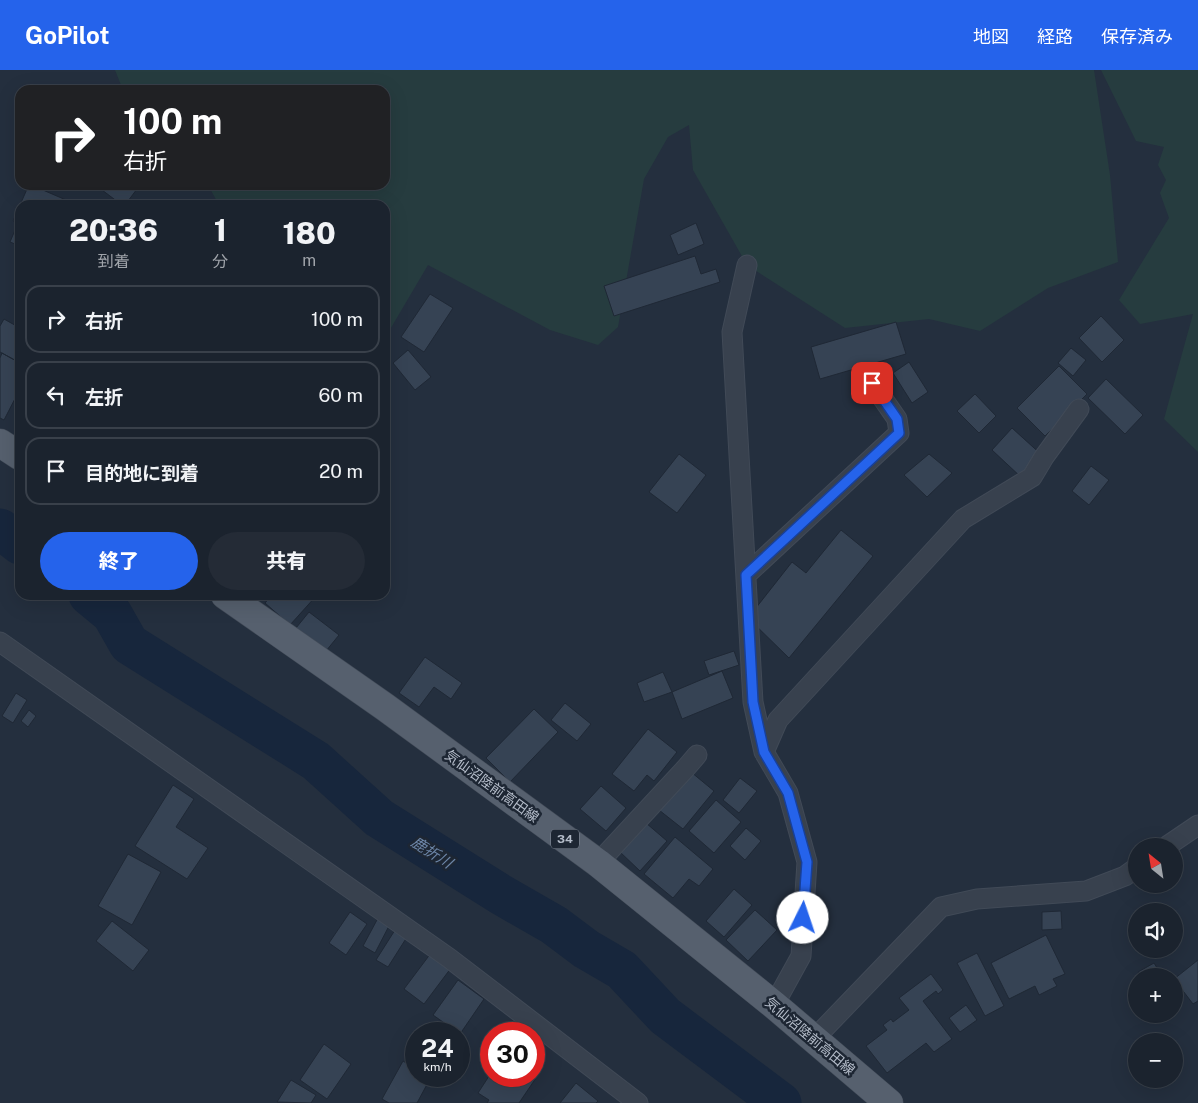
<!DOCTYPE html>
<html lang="ja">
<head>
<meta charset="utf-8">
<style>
  :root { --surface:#1b232e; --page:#242b36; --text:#f1f3f6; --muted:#a0a4aa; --line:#39404a; --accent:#2563eb }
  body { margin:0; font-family:"Public Sans","Noto Sans JP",sans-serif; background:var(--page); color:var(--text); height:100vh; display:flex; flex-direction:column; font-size:19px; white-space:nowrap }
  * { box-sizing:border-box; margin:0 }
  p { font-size:16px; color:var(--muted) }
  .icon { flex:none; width:28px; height:28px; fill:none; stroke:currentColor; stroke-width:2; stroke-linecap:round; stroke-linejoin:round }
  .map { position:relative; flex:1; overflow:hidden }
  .panel { position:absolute; left:15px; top:130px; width:375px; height:400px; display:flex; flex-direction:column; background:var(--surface); border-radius:15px; box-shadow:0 5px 20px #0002,0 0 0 1px var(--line) }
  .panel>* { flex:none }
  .top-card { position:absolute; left:15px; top:15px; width:375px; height:105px; border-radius:15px; box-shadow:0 5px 20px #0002,0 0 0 1px var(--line); background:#202124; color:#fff; overflow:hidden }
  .needle { width:32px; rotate:330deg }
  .fabs { position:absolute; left:1128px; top:768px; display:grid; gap:10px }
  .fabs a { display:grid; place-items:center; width:55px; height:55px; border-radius:50%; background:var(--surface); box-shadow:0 5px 20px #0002,0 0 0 1px var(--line); font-size:25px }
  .speed { position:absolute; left:405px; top:952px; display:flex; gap:10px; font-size:25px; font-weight:700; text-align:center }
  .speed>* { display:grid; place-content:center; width:65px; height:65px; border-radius:50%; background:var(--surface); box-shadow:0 5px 20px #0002,0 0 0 1px var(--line); line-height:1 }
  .speed small { font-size:12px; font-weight:400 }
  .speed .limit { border:8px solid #d22; background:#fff; color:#111 }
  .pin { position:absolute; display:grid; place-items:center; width:42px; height:42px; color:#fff; margin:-21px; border-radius:10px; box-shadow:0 2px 8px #0006 }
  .me { position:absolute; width:55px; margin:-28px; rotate:4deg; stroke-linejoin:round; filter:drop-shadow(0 0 4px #0008) }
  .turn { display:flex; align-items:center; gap:18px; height:105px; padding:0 25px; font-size:22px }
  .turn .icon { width:65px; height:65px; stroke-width:2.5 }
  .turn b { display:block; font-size:35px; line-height:42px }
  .eta { display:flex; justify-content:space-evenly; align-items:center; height:85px; text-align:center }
  .eta b { font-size:30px; font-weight:800; line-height:35px }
  .cta { display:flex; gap:10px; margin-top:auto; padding:10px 25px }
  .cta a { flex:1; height:58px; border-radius:30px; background:var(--accent); color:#fff; font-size:20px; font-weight:800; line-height:58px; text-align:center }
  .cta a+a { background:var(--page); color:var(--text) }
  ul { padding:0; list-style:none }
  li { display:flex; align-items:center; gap:15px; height:68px; margin:0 10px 8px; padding:0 15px; border:2px solid var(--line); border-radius:15px }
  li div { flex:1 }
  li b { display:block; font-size:19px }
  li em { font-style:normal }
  header { display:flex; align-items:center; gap:30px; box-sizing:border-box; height:70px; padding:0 25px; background:var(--accent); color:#fff }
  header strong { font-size:24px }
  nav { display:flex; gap:28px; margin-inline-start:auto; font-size:18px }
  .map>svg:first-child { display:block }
  .green { fill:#263c3f }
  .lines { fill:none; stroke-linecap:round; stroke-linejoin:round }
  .river { stroke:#17263c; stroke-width:41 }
  .building { fill:#364354; stroke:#1f2835 }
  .minor-casing { stroke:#414a57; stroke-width:21 }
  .primary-casing { stroke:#414a57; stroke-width:29 }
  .minor { stroke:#38414e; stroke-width:19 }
  .primary { stroke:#56606e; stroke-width:28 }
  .route-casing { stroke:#184099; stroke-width:12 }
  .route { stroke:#2563eb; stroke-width:9 }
  .labels { text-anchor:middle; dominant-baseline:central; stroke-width:5; stroke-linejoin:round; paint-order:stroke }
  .shield { fill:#1d2633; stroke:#878f9c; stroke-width:1 }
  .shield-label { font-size:12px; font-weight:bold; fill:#b4bcc9 }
  .street-label { font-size:14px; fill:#b4bcc9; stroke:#1d2633 }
  .water-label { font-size:15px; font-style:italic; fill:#6d86a8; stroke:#1d2633 }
</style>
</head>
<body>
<header>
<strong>GoPilot</strong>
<nav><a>地図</a><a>経路</a><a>保存済み</a></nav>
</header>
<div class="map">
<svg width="1198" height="1033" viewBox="0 0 1198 1033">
  <rect width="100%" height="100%" fill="#242f3e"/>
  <path class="green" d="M 115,0 L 1094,0 L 1110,105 L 1118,192 L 1048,218 L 980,261 L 929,249 L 845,258 L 747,195 L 693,100 L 689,55 L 668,67 L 644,109 L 618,257 L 598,275 L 550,260 L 428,195 L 385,268 L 385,135 L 219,135 L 208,115 L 385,115 L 385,20 L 123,20 Z
    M 1101,0 L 1198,0 L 1198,382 L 1164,349 L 1193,244 L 1140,254 L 1119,230 L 1169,148 L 1160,123 L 1166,110 L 1158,95 L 1164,77 L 1136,71 Z"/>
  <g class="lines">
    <path class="river" d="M 0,459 L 20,474
      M 89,525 L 112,544 L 129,574 L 316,691 L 379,748 L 500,824 L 554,855 L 586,879 L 622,900 L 665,946 L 781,1033"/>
  </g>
  <path class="building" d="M 100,115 L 140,115 L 125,135 L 122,135 L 98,117 Z
    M 36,117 L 73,133 L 72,135 L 20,135 L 20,176 L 10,172 L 18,153 L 13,151 L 27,119 Z
    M 696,153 L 704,174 L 678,185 L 670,165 Z
    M 695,186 L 701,204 L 716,199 L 720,212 L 614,246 L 604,216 Z
    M 430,224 L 453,238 L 424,282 L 401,267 Z
    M 1101,246 L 1124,270 L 1102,292 L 1079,268 Z
    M 4,249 L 20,258 L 20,293 L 0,282 L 0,256 Z
    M 896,252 L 906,284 L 820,309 L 811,277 Z
    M 1071,278 L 1086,290 L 1073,306 L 1058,293 Z
    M 408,280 L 431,307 L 415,320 L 393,293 Z
    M 2,283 L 20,293 L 20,319 L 4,350 L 0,348 L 0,288 Z
    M 909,292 L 928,322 L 912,333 L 893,303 Z
    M 1059,296 L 1087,324 L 1045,366 L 1017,338 Z
    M 1106,309 L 1143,345 L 1125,364 L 1088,328 Z
    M 975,324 L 996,346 L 979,363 L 957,341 Z
    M 1012,358 L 1044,387 L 1023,409 L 992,380 Z
    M 679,384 L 706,405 L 677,443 L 649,422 Z
    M 929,384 L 952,403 L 927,427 L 904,405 Z
    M 1091,396 L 1109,410 L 1089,435 L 1072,421 Z
    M 841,460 L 873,486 L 789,588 L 748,548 L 792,492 L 806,503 Z
    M 272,525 L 317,525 L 290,555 L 265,533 Z
    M 309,542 L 339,565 L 326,581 L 296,558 Z
    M 734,581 L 739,595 L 709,605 L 704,591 Z
    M 425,587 L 462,613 L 451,629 L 434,617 L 419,637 L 399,623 Z
    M 722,601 L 733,628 L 682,649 L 672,622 Z
    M 663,602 L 672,622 L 644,632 L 637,613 Z
    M 16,623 L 27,630 L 13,653 L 2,646 Z
    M 565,633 L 591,654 L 577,671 L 551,650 Z
    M 534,639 L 558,662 L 510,712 L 486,688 Z
    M 29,640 L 36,646 L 28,657 L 21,651 Z
    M 648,659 L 677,682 L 654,711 L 647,705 L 634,721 L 612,704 Z
    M 691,702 L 714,721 L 683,759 L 659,740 Z
    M 740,708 L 757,721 L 739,743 L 723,730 Z
    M 173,715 L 194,729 L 176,757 L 208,778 L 187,809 L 135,776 Z
    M 601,716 L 626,738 L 606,761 L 580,739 Z
    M 716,730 L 741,752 L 714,783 L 689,761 Z
    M 646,753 L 667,771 L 640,801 L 620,782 Z
    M 746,758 L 761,771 L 745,790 L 730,776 Z
    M 675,767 L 713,799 L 699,816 L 689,809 L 673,828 L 644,804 Z
    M 128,784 L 161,802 L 132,855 L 98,836 Z
    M 734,819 L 752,835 L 724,867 L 706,851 Z
    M 755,840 L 777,860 L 748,891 L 726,870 Z
    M 1061,841 L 1062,859 L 1042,860 L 1042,842 Z
    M 350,842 L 367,854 L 346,885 L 329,873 Z
    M 378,848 L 390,854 L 375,883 L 363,876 Z
    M 112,851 L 149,880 L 133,901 L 96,871 Z
    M 395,860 L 407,867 L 388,897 L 376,890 Z
    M 1046,865 L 1065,904 L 1053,909 L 1057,916 L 1039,925 L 1035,916 L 1009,929 L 991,893 Z
    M 431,883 L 451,898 L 424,934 L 404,919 Z
    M 977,883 L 1004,936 L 985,946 L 957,893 Z
    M 1198,890 L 1198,931 L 1193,934 L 1174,909 Z
    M 1154,893 L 1162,906 L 1140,906 L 1138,902 Z
    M 931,904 L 943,920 L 938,924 L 936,921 L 923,931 L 952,969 L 934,982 L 926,973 L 887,1003 L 866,976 L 887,960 L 883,955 L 891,949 L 893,952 L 909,940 L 899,928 Z
    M 458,910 L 484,929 L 460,964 L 433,945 Z
    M 966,935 L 977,950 L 960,962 L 949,948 Z
    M 324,974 L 351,994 L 327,1029 L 300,1010 Z
    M 403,991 L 416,999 L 416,1006 L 429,1006 L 431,1007 L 417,1033 L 389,1033 L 382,1029 Z
    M 491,1003 L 491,1006 L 534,1006 L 534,1003 L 538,1005 L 519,1033 L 487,1033 L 489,1030 L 478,1023 Z
    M 291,1010 L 316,1025 L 311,1033 L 277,1032 Z
    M 576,1013 L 598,1031 L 596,1033 L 560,1033 Z"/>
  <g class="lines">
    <g class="minor-casing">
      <path id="minor" d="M 747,195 L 732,262 L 753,632 L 764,682
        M 746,505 L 899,363 L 897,349 L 872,313
        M 0,572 L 449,888 L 638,1033
        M 1167,776 L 1198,755
        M 598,793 L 685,699 L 697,685
        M 774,935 L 801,886 L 807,792 L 788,723 L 764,682 L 778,650 L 963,449 L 1032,407 L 1044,387 L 1079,339
        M 814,969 L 941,837 L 977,829 L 1086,821 L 1125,806 L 1136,798"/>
    </g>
    <g class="primary-casing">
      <path id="primary" d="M 0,373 L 20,386
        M 225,525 L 385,637 L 598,793 L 774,935 L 889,1033"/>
    </g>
    <use href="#minor" class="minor"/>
    <use href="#primary" class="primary"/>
  </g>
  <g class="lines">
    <g class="route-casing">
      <path id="route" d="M 803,848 L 807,792 L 788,723 L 764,682 L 753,632 L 746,505 L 899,363 L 897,349 L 872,313"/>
    </g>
    <use href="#route" class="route"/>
  </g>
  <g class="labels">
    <rect class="shield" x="551" y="759.5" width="28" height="19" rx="4"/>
    <g class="shield-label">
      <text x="565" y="769">34</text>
    </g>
    <g class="street-label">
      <text transform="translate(492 716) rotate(36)">気仙沼陸前高田線</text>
      <text transform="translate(810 966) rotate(40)">気仙沼陸前高田線</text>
    </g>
    <g class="water-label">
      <text transform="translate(432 782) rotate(32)">鹿折川</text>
    </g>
  </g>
</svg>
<div class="fabs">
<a><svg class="needle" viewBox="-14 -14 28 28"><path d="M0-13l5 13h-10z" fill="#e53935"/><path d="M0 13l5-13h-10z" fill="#a0a4aa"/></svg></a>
<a><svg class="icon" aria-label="sound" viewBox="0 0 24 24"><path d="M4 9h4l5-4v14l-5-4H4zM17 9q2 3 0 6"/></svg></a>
<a>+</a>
<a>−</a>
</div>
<div class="speed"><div>24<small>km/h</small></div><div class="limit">30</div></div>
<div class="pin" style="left:872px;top:313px;background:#d93025"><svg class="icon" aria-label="arrive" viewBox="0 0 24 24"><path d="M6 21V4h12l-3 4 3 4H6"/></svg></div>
<svg class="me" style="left:803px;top:848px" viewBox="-20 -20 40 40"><circle r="19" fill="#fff"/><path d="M0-13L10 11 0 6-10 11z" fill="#2563eb"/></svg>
<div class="top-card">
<div class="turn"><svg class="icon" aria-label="right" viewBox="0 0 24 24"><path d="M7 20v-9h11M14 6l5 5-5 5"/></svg><div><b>100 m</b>右折</div></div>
</div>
<section class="panel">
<div class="eta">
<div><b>20:36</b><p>到着</p></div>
<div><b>1</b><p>分</p></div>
<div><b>180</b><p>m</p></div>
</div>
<ul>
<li><svg class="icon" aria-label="right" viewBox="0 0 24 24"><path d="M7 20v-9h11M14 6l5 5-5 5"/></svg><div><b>右折</b></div><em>100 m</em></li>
<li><svg class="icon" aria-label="left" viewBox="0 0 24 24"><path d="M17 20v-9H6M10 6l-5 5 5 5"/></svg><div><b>左折</b></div><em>60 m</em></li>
<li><svg class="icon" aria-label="arrive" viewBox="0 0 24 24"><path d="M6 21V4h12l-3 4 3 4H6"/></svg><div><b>目的地に到着</b></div><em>20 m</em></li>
</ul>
<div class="cta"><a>終了</a><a>共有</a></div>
</section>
</div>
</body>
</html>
